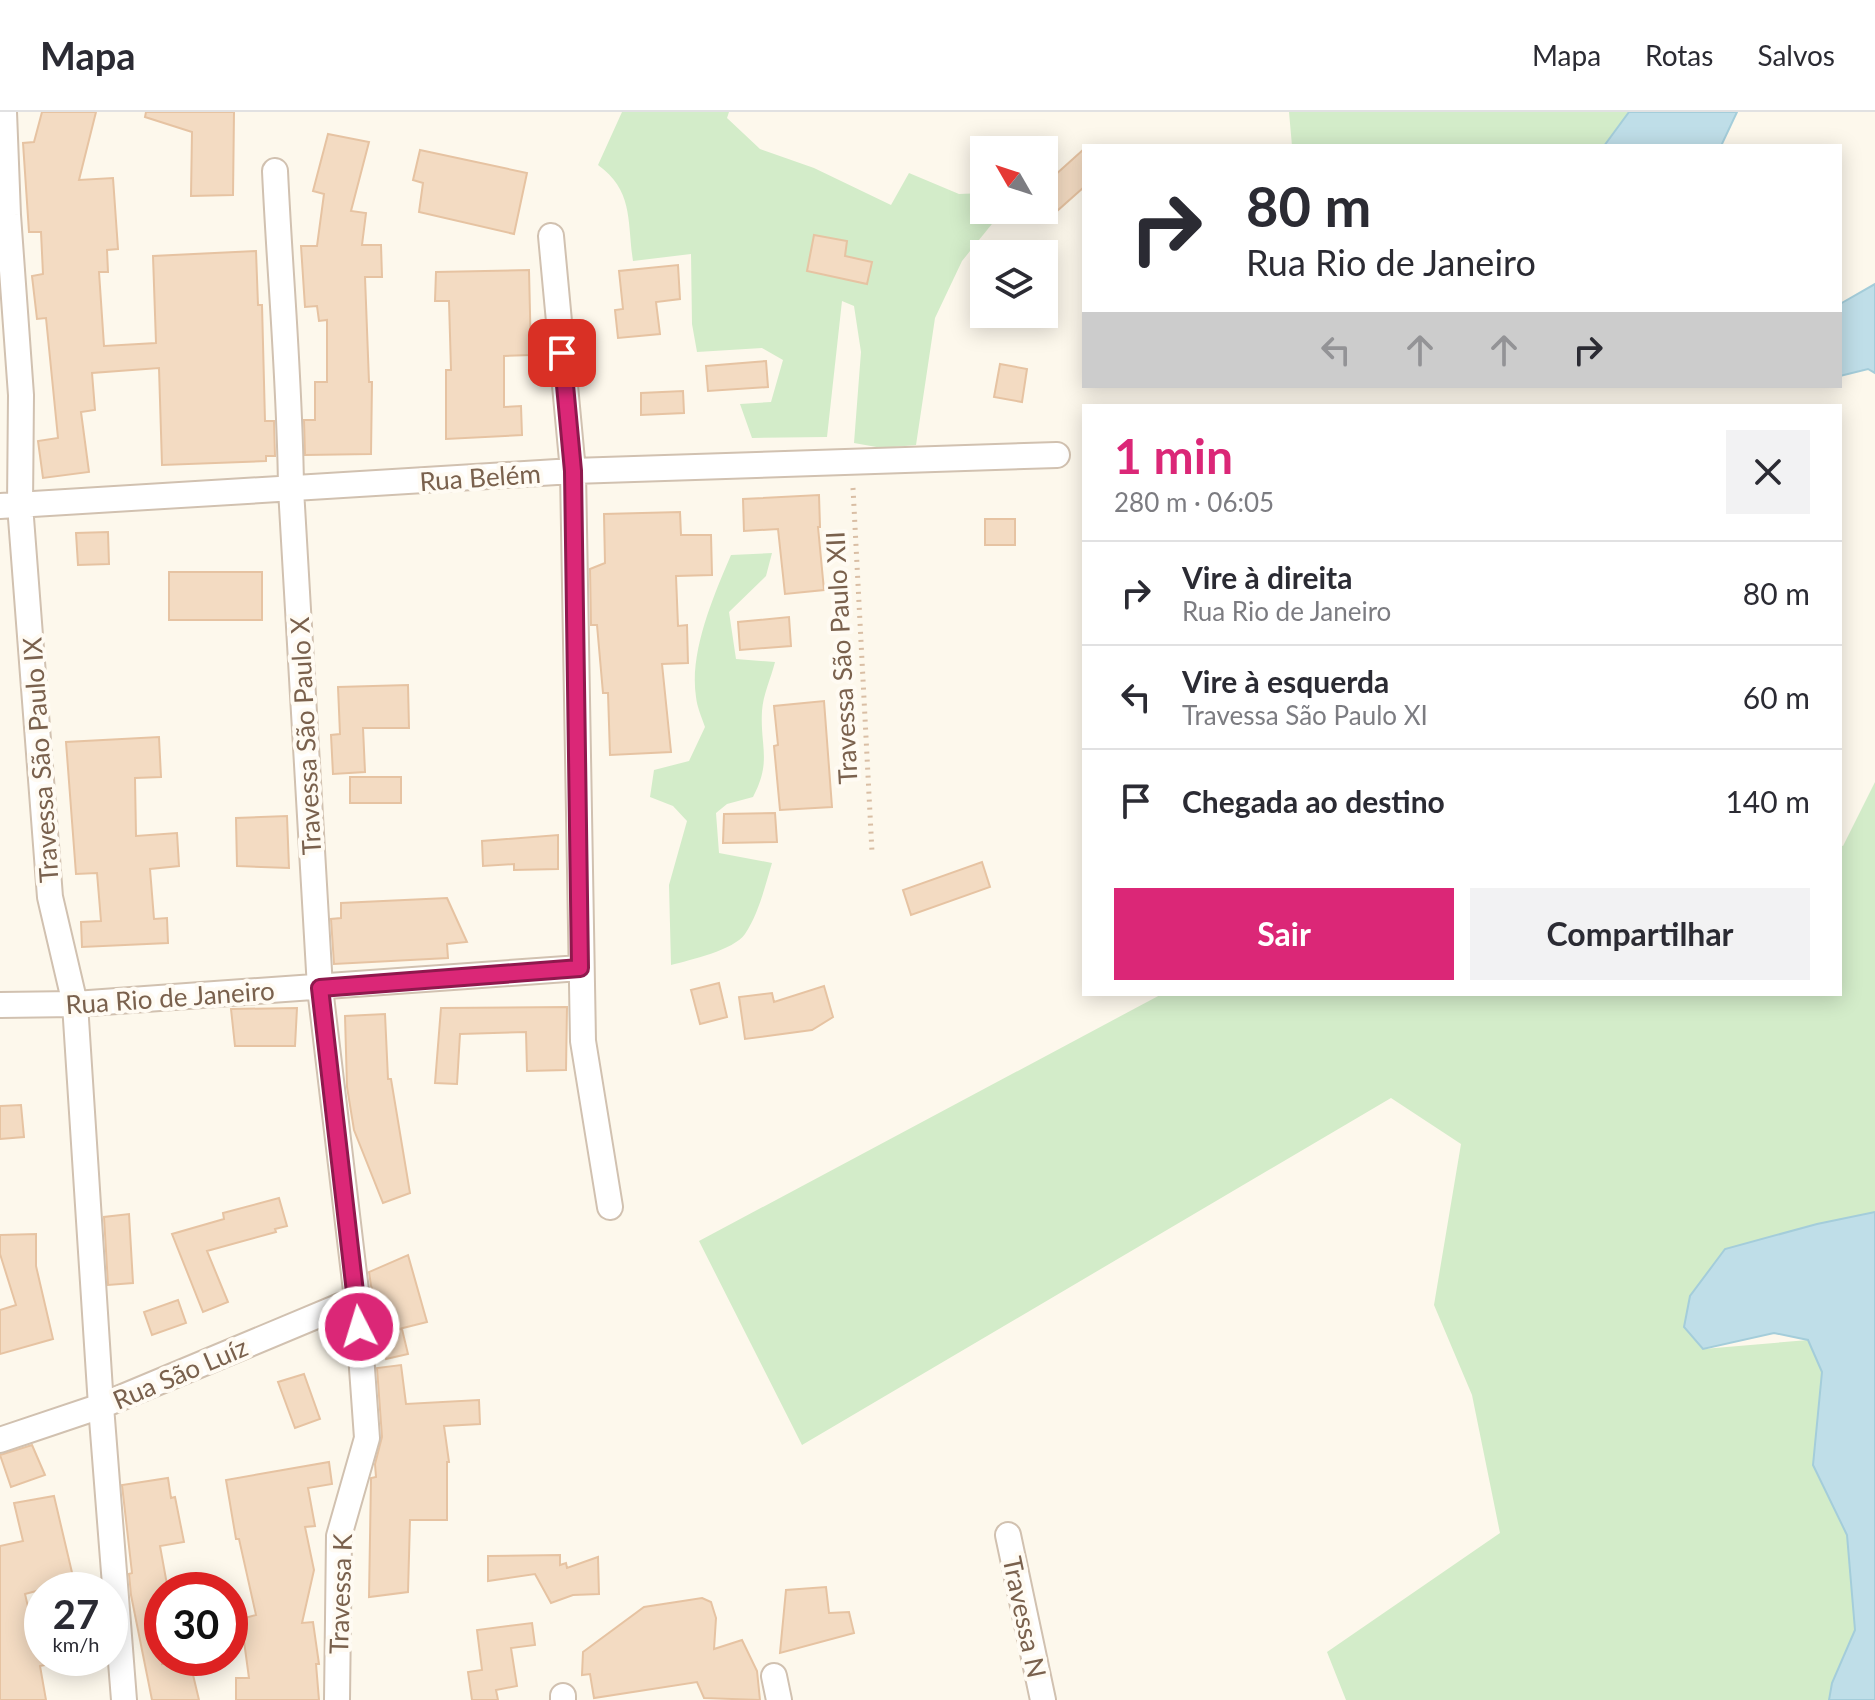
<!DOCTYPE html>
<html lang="pt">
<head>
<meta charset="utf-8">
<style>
  :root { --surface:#fff; --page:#f2f2f3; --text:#2b2b33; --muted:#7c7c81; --line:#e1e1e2; --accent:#db2777 }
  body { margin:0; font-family:Lato,sans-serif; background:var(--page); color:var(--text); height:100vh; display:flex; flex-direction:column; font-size:30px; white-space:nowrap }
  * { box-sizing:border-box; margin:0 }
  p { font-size:26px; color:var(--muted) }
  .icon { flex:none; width:44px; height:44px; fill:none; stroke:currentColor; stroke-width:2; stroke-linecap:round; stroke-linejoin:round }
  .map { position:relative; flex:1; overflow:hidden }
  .sheet { position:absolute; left:1082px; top:292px; width:760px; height:592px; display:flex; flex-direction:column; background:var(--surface); border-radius:0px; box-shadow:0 4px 20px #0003 }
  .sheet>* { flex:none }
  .top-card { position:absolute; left:1082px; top:32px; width:760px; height:244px; border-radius:0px; box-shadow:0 4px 20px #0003; background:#fff; color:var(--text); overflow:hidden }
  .needle { width:52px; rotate:309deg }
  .controls { position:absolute; left:970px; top:24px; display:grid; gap:16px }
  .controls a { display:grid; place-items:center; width:88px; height:88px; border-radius:0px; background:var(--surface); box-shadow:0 4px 20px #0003; font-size:40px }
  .speed { position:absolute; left:24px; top:1460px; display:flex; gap:16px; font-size:40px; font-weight:700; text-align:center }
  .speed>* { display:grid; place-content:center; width:104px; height:104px; border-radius:50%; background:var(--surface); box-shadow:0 4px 20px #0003; line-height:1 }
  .speed small { font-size:20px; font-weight:400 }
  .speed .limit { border:12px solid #d22; background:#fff; color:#111 }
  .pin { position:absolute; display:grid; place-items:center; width:68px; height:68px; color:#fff; margin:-34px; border-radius:16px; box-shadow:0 4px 12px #0006 }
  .me { position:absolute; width:88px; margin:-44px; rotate:355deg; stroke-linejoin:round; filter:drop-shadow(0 0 6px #0008) }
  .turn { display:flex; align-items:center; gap:28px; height:168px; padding:0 32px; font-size:36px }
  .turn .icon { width:104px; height:104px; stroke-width:2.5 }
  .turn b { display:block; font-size:56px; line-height:68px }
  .lanes { display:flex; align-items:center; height:76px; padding:0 32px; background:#0003; justify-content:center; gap:40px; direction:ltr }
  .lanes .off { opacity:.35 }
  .round { display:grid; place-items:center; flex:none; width:84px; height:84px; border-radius:0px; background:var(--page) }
  .overview { display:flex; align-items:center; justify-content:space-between; height:136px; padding:0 32px }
  h1 { font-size:48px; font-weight:700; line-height:60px; color:var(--accent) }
  .cta { display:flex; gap:16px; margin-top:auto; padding:16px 32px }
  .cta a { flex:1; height:92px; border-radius:0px; background:var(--accent); color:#fff; font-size:32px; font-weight:700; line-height:92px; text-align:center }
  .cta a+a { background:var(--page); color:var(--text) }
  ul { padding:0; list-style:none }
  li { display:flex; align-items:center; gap:24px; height:104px; padding:0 32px; border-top:2px solid var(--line) }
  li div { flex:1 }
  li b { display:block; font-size:30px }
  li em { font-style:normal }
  header { display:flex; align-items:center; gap:48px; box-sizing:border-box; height:112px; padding:0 40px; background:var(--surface); border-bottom:2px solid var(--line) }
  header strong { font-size:38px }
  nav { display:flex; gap:44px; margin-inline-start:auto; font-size:28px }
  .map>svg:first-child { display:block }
  .green { fill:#d3ecc9 }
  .water { fill:#bfdee8; stroke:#a4cdda; stroke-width:2 }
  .building { fill:#f3dbc2; stroke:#e6c3a2; stroke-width:2 }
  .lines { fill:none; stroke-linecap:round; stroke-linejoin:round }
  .minor-casing { stroke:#d1c1b0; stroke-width:28 }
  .path { stroke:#d9bea4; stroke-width:5; stroke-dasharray:2 6; stroke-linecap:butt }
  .minor { stroke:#fff; stroke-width:24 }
  .route-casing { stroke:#8e194d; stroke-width:20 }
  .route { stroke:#db2777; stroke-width:14 }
  .labels { text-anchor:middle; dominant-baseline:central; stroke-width:8; stroke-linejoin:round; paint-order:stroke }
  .street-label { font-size:26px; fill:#7a614d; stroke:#fffbf3 }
</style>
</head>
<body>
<header>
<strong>Mapa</strong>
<nav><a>Mapa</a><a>Rotas</a><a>Salvos</a></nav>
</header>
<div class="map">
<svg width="1875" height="1588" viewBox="0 0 1875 1588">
  <rect width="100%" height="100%" fill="#fdf8ec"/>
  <path class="green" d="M 622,0 L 729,0 L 727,6 L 760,37 L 814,56 L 891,93 L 909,61 L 959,82 L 984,81 L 984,98 L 998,98 L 1000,102 L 962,149 L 935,206 L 916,333 L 882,336 L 854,331 L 861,240 L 854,194 L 842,189 L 827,325 L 752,326 L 740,292 L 771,290 L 783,248 L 762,236 L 697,240 L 692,212 L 691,142 L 633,149 C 627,110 634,79 598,53 Z
    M 1289,0 L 1629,0 L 1604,34 L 1292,34 Z
    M 772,441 L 766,464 L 729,500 L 736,547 L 775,550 C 771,566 763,583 762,599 C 760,635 772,649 753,685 L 727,692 L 716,701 L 719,741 L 772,751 C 765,774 759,801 745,822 C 734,838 690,848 671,853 L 669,773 L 687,709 L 673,694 L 650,685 L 654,658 L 689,649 L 705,615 C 702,606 697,595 696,585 C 689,540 714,483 731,443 Z
    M 1875,670 L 1875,1100 L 1817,1112 L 1725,1137 L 1684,1215 L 1703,1237 L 1808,1228 L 1822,1260 L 1813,1353 L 1847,1423 L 1855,1518 L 1875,1588 L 1346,1588 L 1327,1540 L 1500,1421 L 1472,1283 L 1434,1193 L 1461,1032 L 1391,986 L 802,1333 L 699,1129 L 1162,882 L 1840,882 L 1840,733 L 1843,734 Z"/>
  <path class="water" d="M 1629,0 L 1737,0 L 1721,34 L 1604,34 Z
    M 1875,172 L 1875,261 L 1868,257 L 1840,264 L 1840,192 Z
    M 1875,1100 L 1875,1588 L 1829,1588 L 1832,1571 L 1855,1518 L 1847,1423 L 1813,1353 L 1822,1260 L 1808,1228 L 1774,1221 L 1703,1237 L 1684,1215 L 1690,1184 L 1725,1137 L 1817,1112 Z"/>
  <path class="building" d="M 42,0 L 96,0 L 79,68 L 113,66 L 118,137 L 107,138 L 108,160 L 99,160 L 104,234 L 156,231 L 153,144 L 256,139 L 258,193 L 262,193 L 265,309 L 274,309 L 275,344 L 266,344 L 266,349 L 162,353 L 159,256 L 92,261 L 95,298 L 81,300 L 89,360 L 43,366 L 38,329 L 58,326 L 46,206 L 37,207 L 32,164 L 43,162 L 41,120 L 29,120 L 23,31 L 34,30 Z
    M 146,0 L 234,0 L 233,83 L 191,84 L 192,20 L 145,5 Z
    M 328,22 L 369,30 L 351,99 L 366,101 L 362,133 L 381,133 L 382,165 L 365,165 L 369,270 L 372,270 L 371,342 L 305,343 L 304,308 L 315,308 L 315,270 L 327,270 L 327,208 L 319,209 L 317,194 L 305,195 L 301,134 L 317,134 L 324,82 L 313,79 Z
    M 1084,37 L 1084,75 L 1057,99 L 1044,85 L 1044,73 Z
    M 420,38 L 527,61 L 514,122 L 419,100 L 423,71 L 413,68 Z
    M 814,123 L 847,129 L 845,144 L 872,150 L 867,172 L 807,159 Z
    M 678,153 L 680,187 L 656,190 L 660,222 L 618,226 L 615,198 L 623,197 L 619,159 Z
    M 529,158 L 531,243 L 504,244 L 504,295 L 521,294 L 522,323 L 446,327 L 446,258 L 451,258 L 449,189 L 435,189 L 436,160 Z
    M 766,249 L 768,275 L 708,279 L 706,254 Z
    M 1000,252 L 1027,257 L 1022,290 L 994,285 Z
    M 683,279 L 684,301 L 641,303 L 641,281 Z
    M 819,383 L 820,415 L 818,415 L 824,478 L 785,482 L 778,417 L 744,419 L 743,387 Z
    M 680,400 L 681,423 L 711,423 L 712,463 L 676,464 L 678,514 L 687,513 L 688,551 L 662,552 L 671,640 L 610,643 L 608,581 L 603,581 L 597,513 L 591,513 L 590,457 L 605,451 L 604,402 Z
    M 985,407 L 1015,407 L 1015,433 L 985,433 Z
    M 108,420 L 109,452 L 78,453 L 76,421 Z
    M 169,460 L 262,460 L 262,508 L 169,508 Z
    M 789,505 L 791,534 L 740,538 L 738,510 Z
    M 408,573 L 409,616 L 363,616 L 365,660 L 333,662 L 331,623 L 340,622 L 338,575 Z
    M 824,589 L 832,695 L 780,698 L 774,634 L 778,633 L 774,594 Z
    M 159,625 L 161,665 L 135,666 L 136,724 L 177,721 L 179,754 L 150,757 L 154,807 L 167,806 L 168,831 L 82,835 L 81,810 L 101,809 L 97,761 L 76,762 L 66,630 Z
    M 350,665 L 401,665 L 401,691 L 350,691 Z
    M 775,701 L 777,730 L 723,731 L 724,702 Z
    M 287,704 L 289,756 L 237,754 L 236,706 Z
    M 558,723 L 558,757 L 514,758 L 514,752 L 483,754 L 482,729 Z
    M 982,750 L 990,775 L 911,803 L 903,778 Z
    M 447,786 L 467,830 L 447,832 L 448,846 L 334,852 L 331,807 L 341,806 L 341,791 Z
    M 719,871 L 727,905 L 700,912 L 691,878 Z
    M 824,874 L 833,905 L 812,918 L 745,927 L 739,885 L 772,881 L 774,890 Z
    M 567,895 L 566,958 L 527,959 L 526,920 L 460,922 L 457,972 L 435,971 L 441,896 Z
    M 297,896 L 295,934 L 235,934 L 231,897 Z
    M 385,902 L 388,967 L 391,967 L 410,1081 L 383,1091 L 354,1018 L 347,975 L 345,904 Z
    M 21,993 L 24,1025 L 0,1027 L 0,994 Z
    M 279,1086 L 287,1114 L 275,1117 L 276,1120 L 207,1139 L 228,1190 L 203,1200 L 172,1122 L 224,1107 L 223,1101 Z
    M 129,1102 L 133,1171 L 108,1173 L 104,1105 Z
    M 36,1122 L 36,1154 L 53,1227 L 0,1242 L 0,1198 L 16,1193 L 0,1142 L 0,1123 Z
    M 408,1143 L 427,1210 L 395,1218 L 402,1217 L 408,1242 L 386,1247 L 380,1222 L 390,1219 L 371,1174 L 369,1160 Z
    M 178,1188 L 186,1211 L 152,1223 L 144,1200 Z
    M 401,1253 L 406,1292 L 479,1288 L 480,1312 L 444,1314 L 449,1350 L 447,1350 L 447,1408 L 410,1408 L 408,1480 L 369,1485 L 371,1366 L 376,1365 L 375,1352 L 382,1325 L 377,1256 Z
    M 304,1262 L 320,1307 L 295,1316 L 278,1270 Z
    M 32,1333 L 45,1363 L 11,1375 L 0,1343 Z
    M 329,1350 L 332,1372 L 308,1376 L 315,1414 L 305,1415 L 314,1458 L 302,1511 L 313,1510 L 319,1552 L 316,1552 L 319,1588 L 236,1588 L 236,1566 L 249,1566 L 241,1507 L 256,1503 L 239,1427 L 236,1427 L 226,1368 Z
    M 168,1366 L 171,1386 L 175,1385 L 184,1430 L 160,1434 L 168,1478 L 162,1478 L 162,1552 L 189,1546 L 199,1588 L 152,1588 L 131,1483 L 129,1462 L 132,1461 L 122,1373 Z
    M 54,1384 L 74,1469 L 25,1482 L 36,1529 L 41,1528 L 42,1546 L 45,1553 L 40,1554 L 46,1588 L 0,1588 L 0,1434 L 23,1429 L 14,1391 Z
    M 560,1443 L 560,1453 L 566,1451 L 567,1456 L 598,1445 L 599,1482 L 573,1483 L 551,1491 L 535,1462 L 488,1469 L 488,1444 Z
    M 826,1475 L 829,1501 L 849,1500 L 854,1521 L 780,1541 L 786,1478 Z
    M 702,1486 L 711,1490 L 716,1506 L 714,1537 L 742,1528 L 757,1559 L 760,1588 L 704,1586 L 697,1570 L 594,1586 L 590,1562 L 582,1563 L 583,1540 L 644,1495 Z
    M 532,1511 L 535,1533 L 511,1536 L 517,1574 L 496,1578 L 498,1588 L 472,1588 L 468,1560 L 482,1558 L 477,1518 Z"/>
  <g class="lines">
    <g class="minor-casing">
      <path id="minor" d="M 4,0 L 8,103 L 21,283 L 20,393 L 50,785 L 75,892 L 101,1294 L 124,1588
        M 275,59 C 280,165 290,271 291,377 L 320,876 L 357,1187 L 367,1326 L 339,1424 L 337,1588
        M 551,124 L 573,359 L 583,929 L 610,1095
        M 0,394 L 573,359 L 1057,343
        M 0,893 L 75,892 L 580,856
        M 0,1328 L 101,1294 L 357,1187
        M 1008,1423 L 1043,1588
        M 774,1564 L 779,1588
        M 563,1584 L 563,1588"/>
    </g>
    <path class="path" d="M 853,376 L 872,740"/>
    <use href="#minor" class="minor"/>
  </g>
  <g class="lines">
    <g class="route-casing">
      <path id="route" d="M 359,1215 L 320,876 L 580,856 L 573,359 L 562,241"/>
    </g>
    <use href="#route" class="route"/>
  </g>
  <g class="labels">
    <g class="street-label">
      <text transform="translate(480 365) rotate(-4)">Rua Belém</text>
      <text transform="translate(841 546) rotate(-93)">Travessa São Paulo XII</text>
      <text transform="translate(305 624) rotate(-93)">Travessa São Paulo X</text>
      <text transform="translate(40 648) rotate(-94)">Travessa São Paulo IX</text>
      <text transform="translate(170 885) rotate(-4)">Rua Rio de Janeiro</text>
      <text transform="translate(180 1261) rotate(-23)">Rua São Luíz</text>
      <text transform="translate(340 1482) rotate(-88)">Travessa K</text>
      <text transform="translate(1025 1505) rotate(78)">Travessa N</text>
    </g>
  </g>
</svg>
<div class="controls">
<a><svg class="needle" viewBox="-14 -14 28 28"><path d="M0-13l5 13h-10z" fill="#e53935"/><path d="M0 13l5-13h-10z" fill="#7c7c81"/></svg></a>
<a><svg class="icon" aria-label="layers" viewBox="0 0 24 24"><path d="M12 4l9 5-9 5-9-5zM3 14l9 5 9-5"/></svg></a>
</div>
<div class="speed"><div>27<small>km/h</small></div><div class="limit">30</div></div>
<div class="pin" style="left:562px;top:241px;background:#d93025"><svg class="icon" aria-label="arrive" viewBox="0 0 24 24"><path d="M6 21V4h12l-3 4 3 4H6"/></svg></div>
<svg class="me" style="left:359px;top:1215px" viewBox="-20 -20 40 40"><circle r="17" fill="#db2777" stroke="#fff" stroke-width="3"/><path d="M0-11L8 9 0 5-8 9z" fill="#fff"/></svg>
<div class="top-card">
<div class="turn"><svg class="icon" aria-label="right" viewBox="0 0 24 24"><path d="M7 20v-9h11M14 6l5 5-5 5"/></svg><div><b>80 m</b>Rua Rio de Janeiro</div></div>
<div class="lanes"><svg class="icon off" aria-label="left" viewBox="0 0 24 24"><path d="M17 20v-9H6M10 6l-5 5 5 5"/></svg><svg class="icon off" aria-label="ahead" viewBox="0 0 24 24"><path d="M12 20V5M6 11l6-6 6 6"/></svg><svg class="icon off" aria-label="ahead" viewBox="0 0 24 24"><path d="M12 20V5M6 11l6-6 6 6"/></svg><svg class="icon" aria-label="right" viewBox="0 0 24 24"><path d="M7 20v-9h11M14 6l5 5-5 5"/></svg></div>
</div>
<section class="sheet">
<div class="overview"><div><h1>1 min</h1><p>280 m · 06:05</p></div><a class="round"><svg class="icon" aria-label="close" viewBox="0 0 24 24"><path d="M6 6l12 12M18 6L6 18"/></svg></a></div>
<ul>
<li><svg class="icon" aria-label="right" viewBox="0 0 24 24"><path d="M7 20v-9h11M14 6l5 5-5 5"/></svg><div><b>Vire à direita</b><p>Rua Rio de Janeiro</p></div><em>80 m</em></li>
<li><svg class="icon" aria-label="left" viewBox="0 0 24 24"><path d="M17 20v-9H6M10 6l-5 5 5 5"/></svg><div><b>Vire à esquerda</b><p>Travessa São Paulo XI</p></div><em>60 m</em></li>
<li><svg class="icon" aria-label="arrive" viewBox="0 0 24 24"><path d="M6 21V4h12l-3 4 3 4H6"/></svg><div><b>Chegada ao destino</b></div><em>140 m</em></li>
</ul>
<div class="cta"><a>Sair</a><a>Compartilhar</a></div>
</section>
</div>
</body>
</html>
